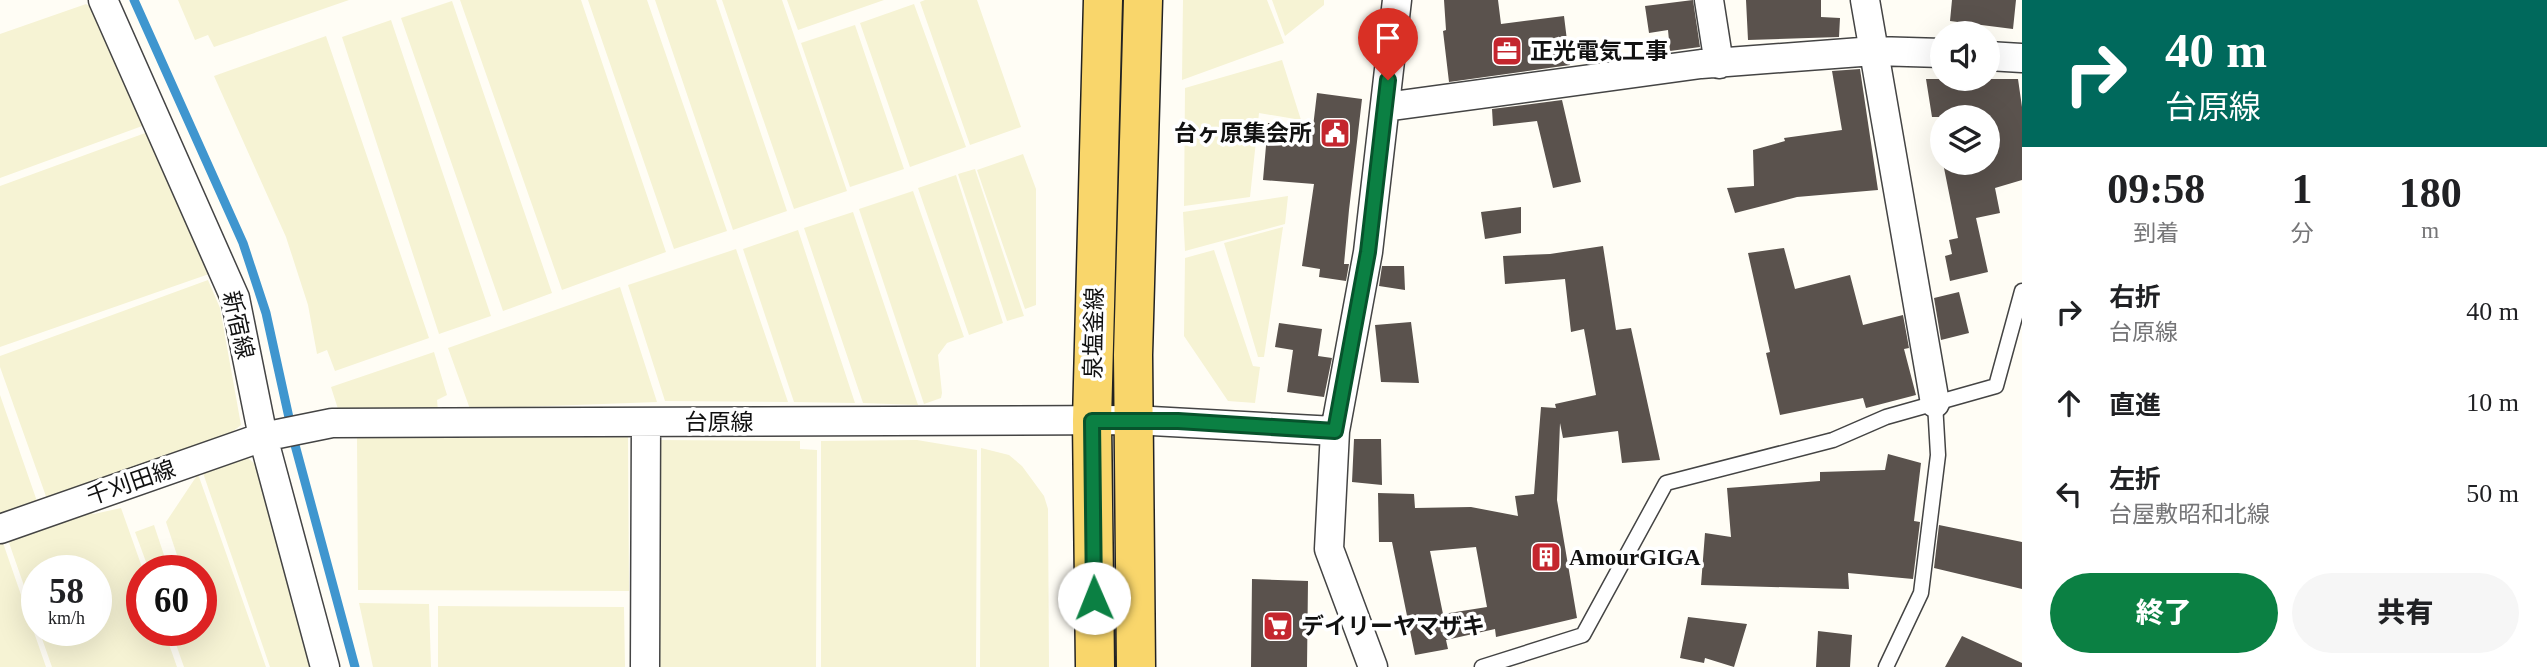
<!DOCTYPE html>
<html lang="ja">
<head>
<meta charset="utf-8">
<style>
  :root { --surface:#fff; --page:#f6f6f6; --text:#202124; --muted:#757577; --accent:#0b8043 }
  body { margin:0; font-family:"Times New Roman","Noto Sans JP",serif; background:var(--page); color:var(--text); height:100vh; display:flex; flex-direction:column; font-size:26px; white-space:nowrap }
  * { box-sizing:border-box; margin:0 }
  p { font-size:23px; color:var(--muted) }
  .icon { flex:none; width:38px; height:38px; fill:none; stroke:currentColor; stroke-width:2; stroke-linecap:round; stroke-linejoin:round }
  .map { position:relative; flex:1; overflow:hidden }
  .drawer { display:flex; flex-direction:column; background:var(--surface); width:525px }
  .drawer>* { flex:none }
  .hud { background:#00695c; color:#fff; overflow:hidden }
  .buttons { position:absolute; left:1930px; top:21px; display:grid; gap:14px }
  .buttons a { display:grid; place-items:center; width:70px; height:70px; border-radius:50%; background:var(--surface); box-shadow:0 7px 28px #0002; font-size:35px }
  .speed { position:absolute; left:21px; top:555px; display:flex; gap:14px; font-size:35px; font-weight:700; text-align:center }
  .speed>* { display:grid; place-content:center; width:91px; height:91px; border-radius:50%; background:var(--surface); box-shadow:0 7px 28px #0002; line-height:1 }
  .speed small { font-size:18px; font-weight:400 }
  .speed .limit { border:10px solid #d22; background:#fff; color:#111 }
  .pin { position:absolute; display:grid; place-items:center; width:60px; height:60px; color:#fff; margin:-72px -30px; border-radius:50% 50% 50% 0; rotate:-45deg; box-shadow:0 0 7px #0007 }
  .pin .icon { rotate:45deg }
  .me { position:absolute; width:77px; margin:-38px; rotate:359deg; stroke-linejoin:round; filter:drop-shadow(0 0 5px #0008) }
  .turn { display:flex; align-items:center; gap:24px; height:147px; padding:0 28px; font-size:32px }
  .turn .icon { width:91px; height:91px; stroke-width:2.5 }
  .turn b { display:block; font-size:49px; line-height:60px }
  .eta { display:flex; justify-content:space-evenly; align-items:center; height:119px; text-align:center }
  .eta b { font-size:42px; font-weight:800; line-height:49px }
  .primary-button { display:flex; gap:14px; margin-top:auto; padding:14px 28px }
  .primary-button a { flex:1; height:80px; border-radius:42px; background:var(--accent); color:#fff; font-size:28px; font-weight:800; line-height:80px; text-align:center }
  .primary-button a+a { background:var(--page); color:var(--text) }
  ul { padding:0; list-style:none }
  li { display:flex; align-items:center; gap:21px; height:91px; padding:0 28px }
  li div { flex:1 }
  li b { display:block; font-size:26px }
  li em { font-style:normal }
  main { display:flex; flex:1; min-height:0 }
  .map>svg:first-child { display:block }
  .farmland { fill:#f6f3d4 }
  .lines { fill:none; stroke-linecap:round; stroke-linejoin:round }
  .stream { stroke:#3f96cf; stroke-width:9 }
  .building { fill:#5a524d; fill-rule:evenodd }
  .lane-casing { stroke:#444; stroke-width:17 }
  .street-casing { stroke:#444; stroke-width:31 }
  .primary-casing { stroke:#222; stroke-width:41 }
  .lane { stroke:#fff; stroke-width:14 }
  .street { stroke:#fff; stroke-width:28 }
  .primary { stroke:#f9d66b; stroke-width:38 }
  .route-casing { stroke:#07532c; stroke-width:18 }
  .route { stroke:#0b8043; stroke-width:12 }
  .labels { text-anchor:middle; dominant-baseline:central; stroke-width:7; stroke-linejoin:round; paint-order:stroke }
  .poi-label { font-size:23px; font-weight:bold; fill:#111; stroke:#fff; text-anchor:start }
  .street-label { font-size:23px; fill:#111; stroke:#fff }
</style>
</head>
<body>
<main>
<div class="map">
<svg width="2022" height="667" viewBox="0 0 2022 667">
  <rect width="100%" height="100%" fill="#fffdf5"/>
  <path class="farmland" d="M 178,0 L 349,0 L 214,47 L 208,35 L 195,40 Z
    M 460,0 L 581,0 L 666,252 L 562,290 Z
    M 588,0 L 647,0 L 727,231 L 674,249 Z
    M 655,0 L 716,0 L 787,211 L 733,230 Z
    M 722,0 L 782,0 L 847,191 L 794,209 Z
    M 787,0 L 884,0 L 798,30 Z
    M 925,0 L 977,0 L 1021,127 L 970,145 L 920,2 Z
    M 1183,0 L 1267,0 L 1284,43 L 1182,80 Z
    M 1272,0 L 1324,0 L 1324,5 L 1285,36 Z
    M 452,1 L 552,293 L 503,311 L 401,18 Z
    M 86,4 L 97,11 L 145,125 L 0,178 L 0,34 Z
    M 914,4 L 966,147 L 910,167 L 860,23 Z
    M 391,20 L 491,316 L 439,334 L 342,37 Z
    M 855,25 L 904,169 L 850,187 L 801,43 Z
    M 326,36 L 429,338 L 335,371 L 327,350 L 317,354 L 308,305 L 286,237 L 214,76 Z
    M 1282,60 L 1301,120 L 1259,113 L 1250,197 L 1184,206 L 1185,88 Z
    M 148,132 L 209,274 L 0,347 L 0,186 Z
    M 1023,154 L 1036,189 L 1036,305 L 1025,309 L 977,170 Z
    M 975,169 L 1024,316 L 1007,321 L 958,174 Z
    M 956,175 L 1003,323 L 969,335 L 918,188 Z
    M 913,191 L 964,337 L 947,343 L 938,355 L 942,393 L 941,398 L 924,404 L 859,209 Z
    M 1288,196 L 1285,224 L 1185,251 L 1183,212 Z
    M 853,212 L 918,405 L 863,403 L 804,228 Z
    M 1283,227 L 1264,357 L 1258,357 L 1224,243 Z
    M 798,230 L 855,403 L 794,402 L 743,249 Z
    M 736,249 L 788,402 L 665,401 L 628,285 Z
    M 1214,250 L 1253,366 L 1260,367 L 1255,403 L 1228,401 L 1184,336 L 1185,258 Z
    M 208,280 L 220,308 L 241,425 L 231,433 L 48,502 L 0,367 L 0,356 Z
    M 620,287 L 657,402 L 470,409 L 448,348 Z
    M 434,352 L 447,395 L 437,400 L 438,411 L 338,409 L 331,387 Z
    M 0,395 L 39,507 L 0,520 Z
    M 628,436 L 629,591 L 358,590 L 357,437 Z
    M 657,440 L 800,441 L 800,449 L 817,450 L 816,667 L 656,667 Z
    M 917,440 L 977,450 L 976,667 L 821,667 L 821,441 Z
    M 981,448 L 1009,455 L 1022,466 L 1044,496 L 1048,509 L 1049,667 L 980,667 Z
    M 243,454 L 255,464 L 315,667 L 270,667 L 203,473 L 206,467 Z
    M 198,474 L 226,553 L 266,667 L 184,667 L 171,630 L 188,630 L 191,638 L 202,634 L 201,570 L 182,570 L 166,522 Z
    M 121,508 L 143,570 L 142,630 L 164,630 L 177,667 L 52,667 L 39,630 L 96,630 L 96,570 L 37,570 L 37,623 L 7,537 L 82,509 L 94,514 Z
    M 154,525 L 169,570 L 149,570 L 135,532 Z
    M 0,540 L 2,540 L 46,667 L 0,667 Z
    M 359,603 L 429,604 L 431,667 L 373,667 Z
    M 438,606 L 624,607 L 625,667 L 438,667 Z"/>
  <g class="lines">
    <path class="stream" d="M 134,0 L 243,243 L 266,313 L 295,445 L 355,667"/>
  </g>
  <path class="building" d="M 1444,0 L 1498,0 L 1501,24 L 1564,16 L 1570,65 L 1449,82 L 1443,31 L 1446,30 Z
    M 1693,0 L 1700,47 L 1670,51 L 1668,30 L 1649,33 L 1645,6 Z
    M 1746,0 L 1821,0 L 1821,17 L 1840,18 L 1839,37 L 1748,40 Z
    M 1952,0 L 2016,0 L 2013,29 L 1950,21 Z
    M 1860,69 L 1878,190 L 1797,197 L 1735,213 L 1727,188 L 1754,186 L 1753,150 L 1785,141 L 1784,138 L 1842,130 L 1832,71 Z
    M 1926,79 L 2018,79 L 2022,107 L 2022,180 L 1995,188 L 2000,213 L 1976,218 L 1988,272 L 1950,281 L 1945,256 L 1952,254 L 1949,240 L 1958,238 L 1943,163 L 1988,163 L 1988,117 L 1932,117 Z
    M 1317,93 L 1362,99 L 1349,210 L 1344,264 L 1349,264 L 1346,281 L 1319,277 L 1320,269 L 1302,266 L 1314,184 L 1263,180 L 1268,123 L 1313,127 Z
    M 1562,100 L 1581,182 L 1553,188 L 1537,121 L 1493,126 L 1492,109 Z
    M 1521,207 L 1521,233 L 1485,239 L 1481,212 Z
    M 1603,246 L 1616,330 L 1631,328 L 1660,460 L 1622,463 L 1618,431 L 1563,438 L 1560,423 L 1557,500 L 1577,618 L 1496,637 L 1495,629 L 1446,640 L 1448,649 L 1415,655 L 1392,542 L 1379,542 L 1378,493 L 1414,494 L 1415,508 L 1471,507 L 1518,516 L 1515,496 L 1534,494 L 1541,407 L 1556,408 L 1555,404 L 1596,395 L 1584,329 L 1571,332 L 1565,279 L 1505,284 L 1503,256 L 1550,254 ZM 1476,547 L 1487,607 L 1443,614 L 1430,551 Z
    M 1784,248 L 1795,289 L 1850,275 L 1863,325 L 1903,315 L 1909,348 L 1904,349 L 1916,395 L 1866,408 L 1863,398 L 1780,415 L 1766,353 L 1770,352 L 1748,253 Z
    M 1382,266 L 1404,266 L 1405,290 L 1379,286 Z
    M 1959,292 L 1969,333 L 1941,340 L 1934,298 Z
    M 1411,322 L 1419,383 L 1381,382 L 1375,325 Z
    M 1279,323 L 1322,329 L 1318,356 L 1332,358 L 1324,397 L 1287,392 L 1293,350 L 1275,347 Z
    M 1354,439 L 1381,439 L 1382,485 L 1352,482 Z
    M 1888,454 L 1921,463 L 1914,521 L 1920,522 L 1913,579 L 1848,573 L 1849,589 L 1701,585 L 1705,533 L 1731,537 L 1727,488 L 1820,481 L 1820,472 L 1885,470 Z
    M 1939,525 L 2022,542 L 2022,589 L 1934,568 Z
    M 1252,579 L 1308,581 L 1307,667 L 1251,667 Z
    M 1688,617 L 1747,624 L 1734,667 L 1705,658 L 1704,663 L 1680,658 Z
    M 1818,631 L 1852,635 L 1850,667 L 1816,667 Z
    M 1962,636 L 2022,663 L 2022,667 L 1945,667 Z"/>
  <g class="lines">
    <g class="lane-casing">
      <path id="lane" d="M 1482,667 L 1583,635 L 1666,483 L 1833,440 L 1886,417 L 1996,386 L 2022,291
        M 1886,667 L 1921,593 L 1938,455 L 1935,403"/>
    </g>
    <g class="street-casing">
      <path id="street" d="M 103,0 L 235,298 L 263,437 L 325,667
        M 1709,0 L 1719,64
        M 1865,0 L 1935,403
        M 1988,56 L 2022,58
        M 1385,107 L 1701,64 L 1874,51 L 1942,53
        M 0,529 L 263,437 L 332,423 L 1133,420 L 1335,431
        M 645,667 L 646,422
        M 1373,667 L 1329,549 L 1335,431 L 1368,252 L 1397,0"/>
    </g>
    <g class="primary-casing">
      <path id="primary" d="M 1095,667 L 1092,421 L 1103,0
        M 1136,667 L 1133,355 L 1143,0"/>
    </g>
    <use href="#lane" class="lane"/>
    <use href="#street" class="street"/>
    <use href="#primary" class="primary"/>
  </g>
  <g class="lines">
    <g class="route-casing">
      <path id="route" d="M 1094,598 L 1092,421 L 1178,421 L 1335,431 L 1368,252 L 1388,80"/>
    </g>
    <use href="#route" class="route"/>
  </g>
  <defs>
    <g id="office-square" transform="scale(1.575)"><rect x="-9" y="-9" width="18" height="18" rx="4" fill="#c4262e" stroke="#fff"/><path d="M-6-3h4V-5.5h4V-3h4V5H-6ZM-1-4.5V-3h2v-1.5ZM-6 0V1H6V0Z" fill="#fff"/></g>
    <g id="civic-square" transform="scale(1.575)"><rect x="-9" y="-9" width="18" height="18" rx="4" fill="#c4262e" stroke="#fff"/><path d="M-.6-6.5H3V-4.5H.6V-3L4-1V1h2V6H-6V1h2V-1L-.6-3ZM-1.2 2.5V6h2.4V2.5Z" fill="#fff"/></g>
    <g id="building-square" transform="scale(1.575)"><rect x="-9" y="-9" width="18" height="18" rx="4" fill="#c4262e" stroke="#fff"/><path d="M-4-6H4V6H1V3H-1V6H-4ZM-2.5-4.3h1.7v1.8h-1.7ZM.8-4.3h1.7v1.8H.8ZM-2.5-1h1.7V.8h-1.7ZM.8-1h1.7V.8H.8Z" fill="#fff"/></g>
    <g id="supermarket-square" transform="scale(1.575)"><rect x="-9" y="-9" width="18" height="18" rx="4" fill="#c4262e" stroke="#fff"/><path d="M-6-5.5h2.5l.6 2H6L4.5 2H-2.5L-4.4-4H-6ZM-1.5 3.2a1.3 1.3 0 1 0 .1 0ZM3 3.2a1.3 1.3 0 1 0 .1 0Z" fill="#fff"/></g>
  </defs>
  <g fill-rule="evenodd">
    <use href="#office-square" x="1507" y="51"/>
    <use href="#civic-square" x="1335" y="133"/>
    <use href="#building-square" x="1546" y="557"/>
    <use href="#supermarket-square" x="1278" y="626"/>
  </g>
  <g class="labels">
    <g class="poi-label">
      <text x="1530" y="51">正光電気工事</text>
      <text x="1312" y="133" text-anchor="end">台ヶ原集会所</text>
      <text x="1569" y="557">AmourGIGA</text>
      <text x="1301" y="626">デイリーヤマザキ</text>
    </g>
    <g class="street-label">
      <text transform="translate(238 325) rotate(77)">新宿線</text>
      <text transform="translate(1094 333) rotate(-89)">泉塩釜線</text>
      <text x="719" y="422">台原線</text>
      <text transform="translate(131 483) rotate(-19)">千刈田線</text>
    </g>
  </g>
</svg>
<div class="buttons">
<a><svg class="icon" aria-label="sound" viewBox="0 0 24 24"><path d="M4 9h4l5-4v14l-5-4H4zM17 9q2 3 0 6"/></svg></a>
<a><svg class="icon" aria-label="layers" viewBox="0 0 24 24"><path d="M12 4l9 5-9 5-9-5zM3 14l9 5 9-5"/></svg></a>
</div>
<div class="speed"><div>58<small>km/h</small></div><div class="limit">60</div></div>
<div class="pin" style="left:1388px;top:80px;background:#d93025"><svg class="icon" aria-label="arrive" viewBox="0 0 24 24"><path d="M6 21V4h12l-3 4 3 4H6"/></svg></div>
<svg class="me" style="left:1094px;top:598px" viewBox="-20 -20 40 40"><circle r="19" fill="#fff"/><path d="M0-13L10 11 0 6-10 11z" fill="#0b8043"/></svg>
</div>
<section class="drawer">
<div class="hud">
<div class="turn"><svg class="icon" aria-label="right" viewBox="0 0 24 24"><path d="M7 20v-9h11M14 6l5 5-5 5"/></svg><div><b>40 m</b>台原線</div></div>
</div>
<div class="eta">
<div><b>09:58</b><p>到着</p></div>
<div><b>1</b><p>分</p></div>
<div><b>180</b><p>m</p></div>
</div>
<ul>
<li><svg class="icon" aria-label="right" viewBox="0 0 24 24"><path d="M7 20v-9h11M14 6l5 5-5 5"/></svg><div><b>右折</b><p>台原線</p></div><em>40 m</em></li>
<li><svg class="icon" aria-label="ahead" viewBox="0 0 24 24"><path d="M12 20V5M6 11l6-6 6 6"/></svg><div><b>直進</b></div><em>10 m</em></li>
<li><svg class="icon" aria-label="left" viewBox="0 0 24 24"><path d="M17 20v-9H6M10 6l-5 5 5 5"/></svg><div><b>左折</b><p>台屋敷昭和北線</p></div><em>50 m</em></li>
</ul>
<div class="primary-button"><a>終了</a><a>共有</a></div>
</section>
</main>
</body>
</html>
